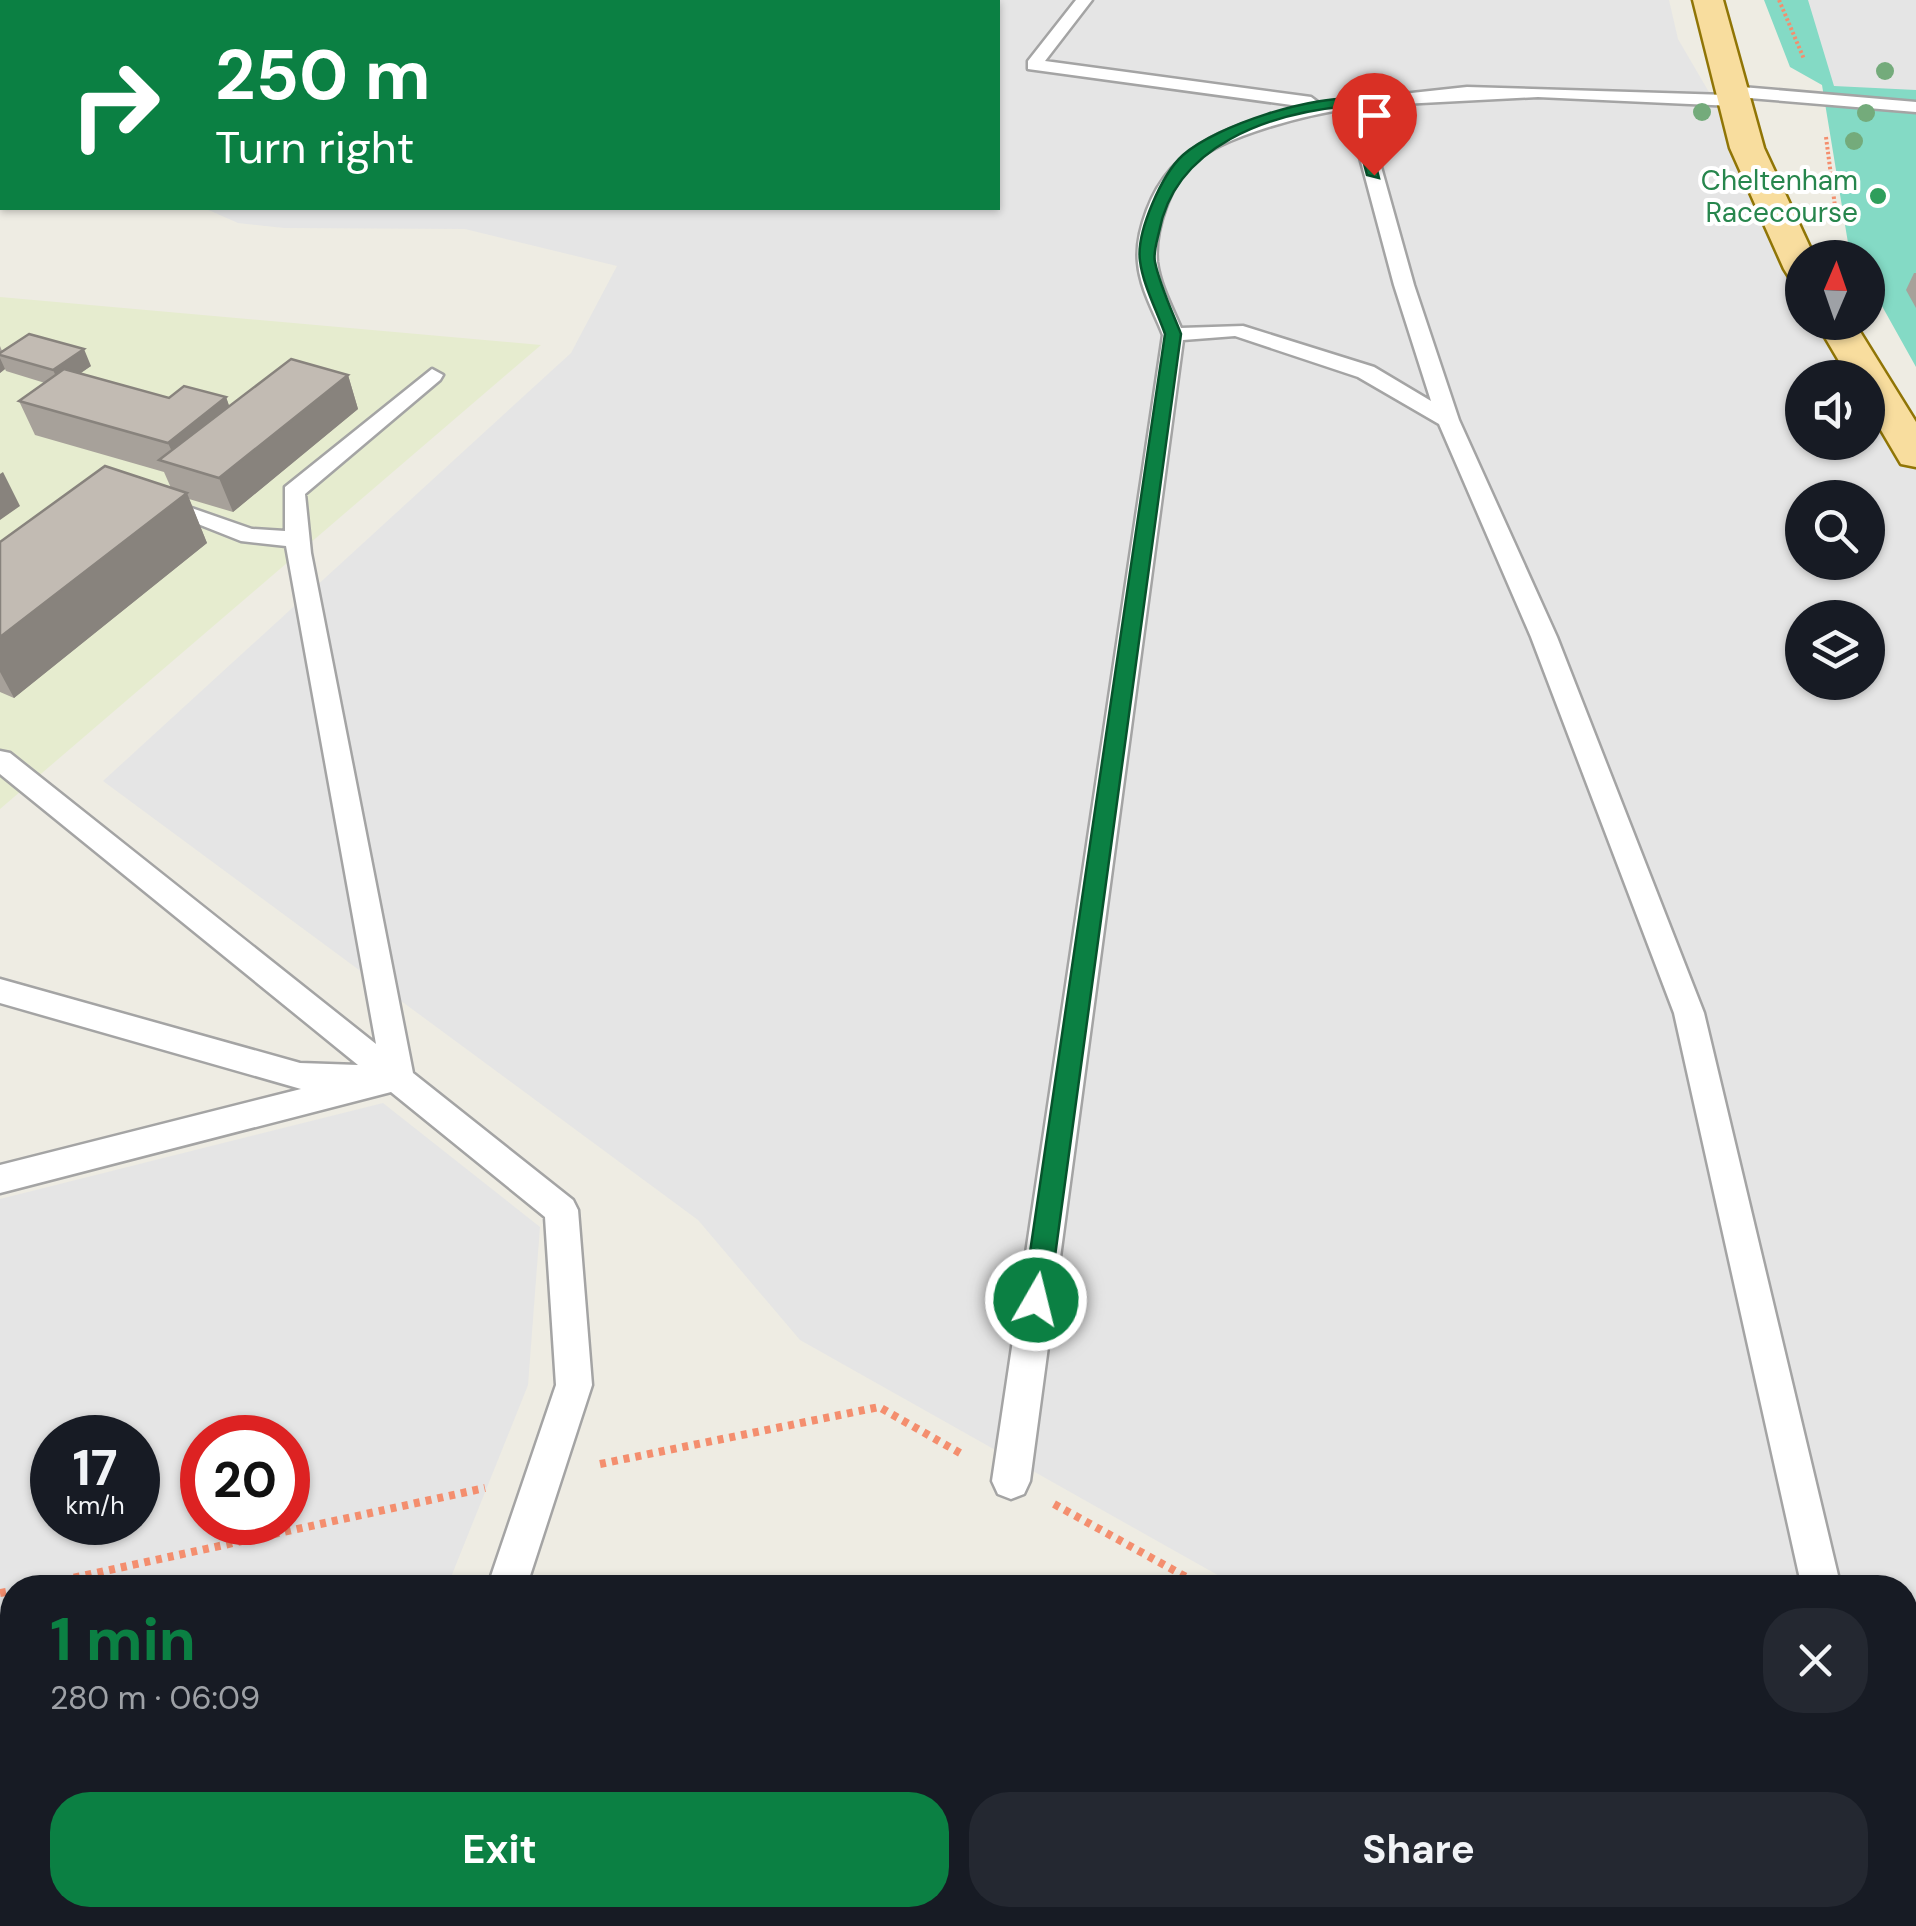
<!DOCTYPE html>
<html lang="en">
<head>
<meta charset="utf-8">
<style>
  :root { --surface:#171b24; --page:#242831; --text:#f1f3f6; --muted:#9ea1a6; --accent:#0b8043 }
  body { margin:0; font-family:"DM Sans",sans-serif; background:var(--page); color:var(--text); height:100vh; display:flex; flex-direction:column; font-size:38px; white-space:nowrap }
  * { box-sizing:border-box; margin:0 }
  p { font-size:32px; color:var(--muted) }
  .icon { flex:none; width:55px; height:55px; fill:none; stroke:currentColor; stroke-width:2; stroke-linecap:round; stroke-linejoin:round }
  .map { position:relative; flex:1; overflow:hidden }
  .side { position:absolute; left:0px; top:1575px; width:1918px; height:352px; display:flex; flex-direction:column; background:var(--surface); border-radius:40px 40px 0 0; box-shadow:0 2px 8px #0004 }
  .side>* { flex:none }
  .banner { position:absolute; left:0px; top:0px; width:1000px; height:210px; box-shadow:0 2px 8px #0004; background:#0b8043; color:#fff; overflow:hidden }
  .needle { width:65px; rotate:2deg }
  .fabs { position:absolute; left:1785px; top:240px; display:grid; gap:20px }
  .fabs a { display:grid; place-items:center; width:100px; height:100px; border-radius:50%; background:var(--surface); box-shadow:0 2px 8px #0004; font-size:50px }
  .speed { position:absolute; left:30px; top:1415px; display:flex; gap:20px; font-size:50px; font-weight:700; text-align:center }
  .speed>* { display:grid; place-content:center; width:130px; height:130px; border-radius:50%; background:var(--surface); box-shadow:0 2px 8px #0004; line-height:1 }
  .speed small { font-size:25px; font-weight:400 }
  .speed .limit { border:15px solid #d22; background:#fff; color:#111 }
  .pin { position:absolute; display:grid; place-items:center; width:85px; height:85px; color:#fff; margin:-102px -42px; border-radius:50% 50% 50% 0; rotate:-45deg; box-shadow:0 0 10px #0007 }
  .pin .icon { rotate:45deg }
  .me { position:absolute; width:110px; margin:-55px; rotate:8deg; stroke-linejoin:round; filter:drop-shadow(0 0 8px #0008) }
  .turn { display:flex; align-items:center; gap:35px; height:210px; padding:0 50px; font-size:45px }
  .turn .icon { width:130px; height:130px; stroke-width:2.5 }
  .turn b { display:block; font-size:70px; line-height:85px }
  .round { display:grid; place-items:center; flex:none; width:105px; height:105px; border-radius:40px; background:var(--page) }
  .overview { display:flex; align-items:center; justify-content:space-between; height:170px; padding:0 50px }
  h1 { font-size:60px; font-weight:700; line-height:75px; color:var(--accent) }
  .primary-button { display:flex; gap:20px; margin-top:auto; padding:20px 50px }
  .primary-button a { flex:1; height:115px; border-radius:40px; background:var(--accent); color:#fff; font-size:40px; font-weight:700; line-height:115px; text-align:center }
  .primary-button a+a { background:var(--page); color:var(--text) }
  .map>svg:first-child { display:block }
  .farmland { fill:#e6eccf }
  .pitch { fill:#84dac5 }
  .parking { fill:#e5e5e5; fill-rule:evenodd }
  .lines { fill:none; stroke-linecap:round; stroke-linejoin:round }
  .lane-casing { stroke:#a4a4a4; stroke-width:5 }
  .primary-casing { stroke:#907506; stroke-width:5 }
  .path-far1 { stroke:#f48e6e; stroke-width:4; stroke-dasharray:2.5 2.5; stroke-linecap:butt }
  .path { stroke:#f48e6e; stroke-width:8; stroke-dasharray:6 6; stroke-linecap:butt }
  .lane { fill:#fff; fill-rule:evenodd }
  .primary { fill:#f8dd9e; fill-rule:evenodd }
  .rail { stroke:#6b6b6b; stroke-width:5; stroke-dasharray:12 12; stroke-linecap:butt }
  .tree { fill:#74ab7b }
  .wall { fill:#a7a19a }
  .shaded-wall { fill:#88837d }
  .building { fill:#c2bbb3; stroke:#88837d; stroke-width:2.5 }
  .route { fill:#0b8043; stroke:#07532c; stroke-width:2.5 }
  .leisure-dot { fill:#2e9e5b; stroke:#fff; stroke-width:4 }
  .labels { text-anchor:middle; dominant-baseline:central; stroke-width:8; stroke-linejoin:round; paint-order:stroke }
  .far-leisure-label { font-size:28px; fill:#27864d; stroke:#fff; text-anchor:end }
</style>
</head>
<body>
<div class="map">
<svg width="1916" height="1926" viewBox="0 0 1916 1926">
  <rect width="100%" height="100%" fill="#eeece3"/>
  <path class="farmland" d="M 0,297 L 541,345 L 0,809 Z"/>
  <path class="pitch" d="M 1764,0 L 1916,0 L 1916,367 L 1868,281 L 1868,258 L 1854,257 L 1849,249 L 1822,85 L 1790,67 Z"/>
  <path class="parking" d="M 271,0 L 1669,0 L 1678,39 L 1805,257 L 1802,322 L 1843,323 L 1916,449 L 1916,1926 L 1839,1926 L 1819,1915 L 1905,1915 L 1905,1588 L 1239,1587 L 800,1340 L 698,1220 L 103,781 L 571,353 L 617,266 L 465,229 L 284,228 L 238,223 L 204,208 L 998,208 L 998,2 L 263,2 ZM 1802,378 L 1868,378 L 1868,442 L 1802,442 ZM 1802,498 L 1868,498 L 1868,562 L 1802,562 ZM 1802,618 L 1868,618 L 1868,682 L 1802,682 Z
    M 1808,0 L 1916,0 L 1916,90 L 1834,86 Z
    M 383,1103 L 540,1227 L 528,1385 L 447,1587 L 12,1588 L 12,1915 L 316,1915 L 312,1926 L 0,1926 L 0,1199 ZM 52,1438 L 138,1438 L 138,1522 L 52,1522 ZM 202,1438 L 288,1438 L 288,1522 L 202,1522 Z
    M 837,1915 L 1417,1915 L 1439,1926 L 833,1926 Z"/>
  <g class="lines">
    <g class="lane-casing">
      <path id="lane" d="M 1076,0 L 1092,0 L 1045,61 L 1311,97 L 1319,103 L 1467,87 L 1727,95 L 1721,91 L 1730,86 L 1916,102 L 1916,112 L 1737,97 L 1742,101 L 1733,106 L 1538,97 L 1364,106 L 1414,285 L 1459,420 L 1557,637 L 1704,1013 L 1841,1588 L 1802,1588 L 1674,1013 L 1531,637 L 1439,424 L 1358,377 L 1235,336 L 1183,340 L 1030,1481 L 1024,1494 L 1011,1499 L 998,1494 L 992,1481 L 1163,335 C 1154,312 1140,288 1138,263 C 1136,245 1141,226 1147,210 C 1173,139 1239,123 1306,107 L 1028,69 L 1028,61 ZM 1347,109 L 1394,285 L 1431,401 L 1374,367 L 1243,326 L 1181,328 C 1172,307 1160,285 1157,262 C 1154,231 1170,184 1194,162 C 1223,136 1308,114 1347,109 Z
        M 432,369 L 443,375 L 440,380 L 305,494 L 311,553 L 413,1073 L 573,1200 L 578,1210 L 592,1385 L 526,1588 L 487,1588 L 556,1385 L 545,1217 L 391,1092 L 0,1193 L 0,1165 L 301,1089 L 0,1003 L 0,979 L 300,1063 L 358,1065 L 0,774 L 0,751 L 10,753 L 376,1044 L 286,546 L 241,541 L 145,503 L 157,496 L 252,529 L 285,531 L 285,487 Z
        M 1905,1896 L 1916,1905 L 1916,1926 L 1879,1926 L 1876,1915 L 1905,1915 Z
        M 371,1915 L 415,1915 L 411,1926 L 367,1926 Z"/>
    </g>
    <g class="primary-casing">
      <path id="primary" d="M 1693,0 L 1723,0 L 1764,148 L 1815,258 L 1802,258 L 1802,280 L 1789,277 L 1784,269 L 1730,148 Z
        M 1816,322 L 1854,322 L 1916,422 L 1916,467 L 1901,464 L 1868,408 L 1868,378 L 1849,378 Z"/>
    </g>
    <path class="path-far1" d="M 1779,0 L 1804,59
      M 1826,137 L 1836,214"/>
    <path class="path" d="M 600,1464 L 879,1407 L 960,1453
      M 1054,1504 L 1206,1588
      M 27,1588 L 485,1488
      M 0,1593 L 12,1591
      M 1802,1915 L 1822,1926"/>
    <use href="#lane" class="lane"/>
    <use href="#primary" class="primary"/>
    <path class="rail" d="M 16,2 L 27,0"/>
  </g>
  <g class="tree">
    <circle cx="1885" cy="71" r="9"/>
    <circle cx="1702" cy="112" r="9"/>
    <circle cx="1866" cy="113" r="9"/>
    <circle cx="1854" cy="141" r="9"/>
  </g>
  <path class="wall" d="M 1914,273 L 1916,273 L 1916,308 L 1906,290 Z
    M 0,346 L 2,351 L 91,366 L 80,373 L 169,398 L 226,397 L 229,406 L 348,375 L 358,409 L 233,512 L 189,499 L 207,543 L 14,698 L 0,692 L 0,542 L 171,488 L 164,472 L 35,435 L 19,401 L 45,383 L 6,371 L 5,369 L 0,373 Z"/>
  <path class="shaded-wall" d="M 84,349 L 91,366 L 61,387 L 53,370 Z
    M 0,358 L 5,369 L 0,373 Z
    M 348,375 L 358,409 L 233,512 L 219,478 Z
    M 226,397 L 238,431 L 178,465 L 168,443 Z
    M 3,472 L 20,506 L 0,520 L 0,474 Z
    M 187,493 L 207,543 L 14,698 L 0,672 L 0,637 Z"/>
  <path class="building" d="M 29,334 L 84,349 L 53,370 L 0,355 L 0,353 Z
    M 291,359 L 348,375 L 219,478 L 159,460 Z
    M 64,369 L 169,398 L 184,386 L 226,397 L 168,443 L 19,401 Z
    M 105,466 L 187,493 L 0,637 L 0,542 Z"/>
  <path class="route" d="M 1359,99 L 1379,178 L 1367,175 L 1349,106 C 1270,113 1175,145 1159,232 C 1157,241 1153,253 1155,262 C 1160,286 1172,311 1181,334 L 1049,1300 L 1045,1309 L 1036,1312 L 1027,1309 L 1023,1300 L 1165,334 C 1157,311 1143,285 1140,261 C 1136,232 1162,174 1183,155 C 1217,125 1315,94 1359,99 Z"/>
  <circle class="leisure-dot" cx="1878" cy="196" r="10"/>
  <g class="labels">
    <g class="far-leisure-label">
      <text x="1858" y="180">Cheltenham<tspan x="1858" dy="32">Racecourse</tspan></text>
    </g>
  </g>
</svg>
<div class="fabs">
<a><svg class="needle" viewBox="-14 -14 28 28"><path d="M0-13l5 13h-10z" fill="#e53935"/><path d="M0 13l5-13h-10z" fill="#9ea1a6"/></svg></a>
<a><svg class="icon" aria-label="sound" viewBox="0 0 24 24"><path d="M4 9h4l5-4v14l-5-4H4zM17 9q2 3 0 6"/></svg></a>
<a><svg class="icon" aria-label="search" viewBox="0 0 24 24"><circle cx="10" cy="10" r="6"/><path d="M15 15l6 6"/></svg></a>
<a><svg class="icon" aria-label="layers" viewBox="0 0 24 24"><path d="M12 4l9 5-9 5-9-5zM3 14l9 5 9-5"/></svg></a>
</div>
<div class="speed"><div>17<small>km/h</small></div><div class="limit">20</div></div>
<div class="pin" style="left:1374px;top:175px;background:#d93025"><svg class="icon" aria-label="arrive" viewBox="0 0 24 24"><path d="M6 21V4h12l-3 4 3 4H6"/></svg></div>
<svg class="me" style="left:1036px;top:1300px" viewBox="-20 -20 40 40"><circle r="17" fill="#0b8043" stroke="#fff" stroke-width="3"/><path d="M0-11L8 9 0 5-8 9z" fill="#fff"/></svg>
<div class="banner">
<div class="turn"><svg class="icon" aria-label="right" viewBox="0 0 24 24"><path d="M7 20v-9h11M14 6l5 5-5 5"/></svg><div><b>250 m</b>Turn right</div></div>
</div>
<section class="side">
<div class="overview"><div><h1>1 min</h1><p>280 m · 06:09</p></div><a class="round"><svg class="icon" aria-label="close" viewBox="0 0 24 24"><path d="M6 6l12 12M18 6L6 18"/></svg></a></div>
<div class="primary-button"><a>Exit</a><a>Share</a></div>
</section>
</div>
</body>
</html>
